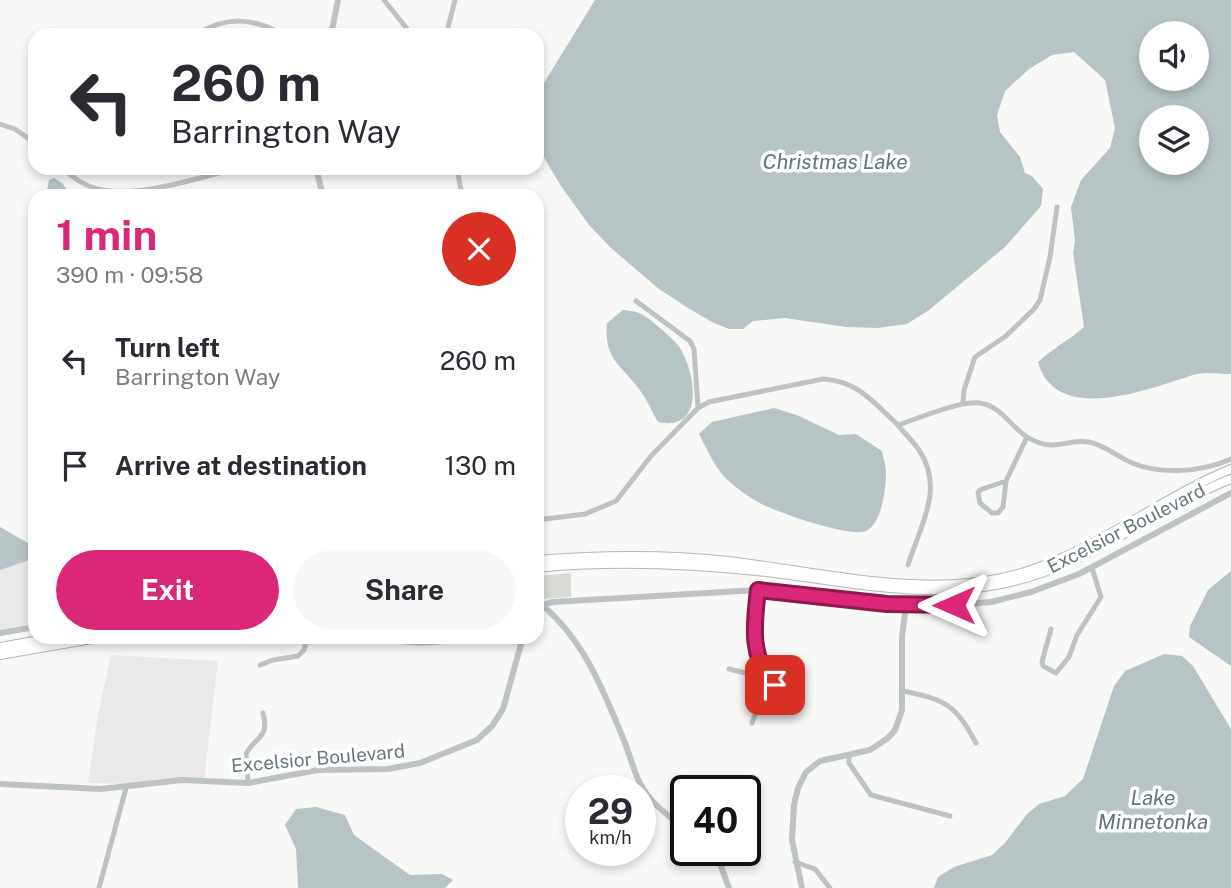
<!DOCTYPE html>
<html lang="en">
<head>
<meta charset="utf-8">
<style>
  :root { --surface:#fff; --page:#f7f7f7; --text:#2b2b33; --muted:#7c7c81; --accent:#db2777 }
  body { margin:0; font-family:"Public Sans",sans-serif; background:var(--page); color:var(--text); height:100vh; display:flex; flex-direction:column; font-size:26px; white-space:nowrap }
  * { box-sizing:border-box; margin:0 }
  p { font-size:23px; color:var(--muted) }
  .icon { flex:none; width:38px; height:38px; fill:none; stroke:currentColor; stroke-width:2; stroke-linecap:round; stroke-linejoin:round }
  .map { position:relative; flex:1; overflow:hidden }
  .side { position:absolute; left:28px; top:189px; width:516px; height:455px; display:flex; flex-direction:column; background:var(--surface); border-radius:21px; box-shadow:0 4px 10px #0003 }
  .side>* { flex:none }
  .guide { position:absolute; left:28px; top:28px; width:516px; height:147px; border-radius:21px; box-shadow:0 4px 10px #0003; background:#fff; color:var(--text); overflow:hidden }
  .tools { position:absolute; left:1139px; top:21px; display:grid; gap:14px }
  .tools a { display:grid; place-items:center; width:70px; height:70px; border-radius:50%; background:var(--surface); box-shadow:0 4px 10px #0003; font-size:35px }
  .speed { position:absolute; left:565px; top:775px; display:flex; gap:14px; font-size:35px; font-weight:700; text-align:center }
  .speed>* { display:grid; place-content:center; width:91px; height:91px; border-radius:50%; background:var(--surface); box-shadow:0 4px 10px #0003; line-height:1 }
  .speed small { font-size:18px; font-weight:400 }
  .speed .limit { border:4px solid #111; border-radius:10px; background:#fff; color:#111 }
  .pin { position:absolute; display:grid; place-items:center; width:60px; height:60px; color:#fff; margin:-30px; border-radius:14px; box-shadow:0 4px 10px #0006 }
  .me { position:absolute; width:77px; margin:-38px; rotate:270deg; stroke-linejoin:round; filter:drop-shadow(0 0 5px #0008) }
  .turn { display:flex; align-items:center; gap:24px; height:147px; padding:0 28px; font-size:32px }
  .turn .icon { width:91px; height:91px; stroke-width:2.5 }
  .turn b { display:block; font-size:49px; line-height:60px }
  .round { display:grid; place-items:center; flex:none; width:74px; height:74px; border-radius:37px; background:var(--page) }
  .summary { display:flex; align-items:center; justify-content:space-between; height:119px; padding:0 28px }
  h1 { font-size:42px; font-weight:700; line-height:52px; color:var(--accent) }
  .primary-button { display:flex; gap:14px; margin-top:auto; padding:14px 28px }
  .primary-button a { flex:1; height:80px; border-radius:42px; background:var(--accent); color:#fff; font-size:28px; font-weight:700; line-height:80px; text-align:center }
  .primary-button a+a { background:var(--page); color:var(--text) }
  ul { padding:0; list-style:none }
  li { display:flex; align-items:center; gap:21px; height:105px; padding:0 28px }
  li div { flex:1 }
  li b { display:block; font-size:26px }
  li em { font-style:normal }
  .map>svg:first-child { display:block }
  .built { fill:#e9e9e9 }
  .green { fill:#d9dcd5 }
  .water { fill:#b6c4c6; fill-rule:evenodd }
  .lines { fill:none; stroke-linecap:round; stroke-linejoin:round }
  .primary-casing { stroke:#b1b7ba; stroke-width:10 }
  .minor { stroke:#bdc3c5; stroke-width:5 }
  .tertiary { stroke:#bdc3c5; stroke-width:6 }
  .primary { stroke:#fff; stroke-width:8 }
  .route-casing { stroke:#8e194d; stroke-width:18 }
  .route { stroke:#db2777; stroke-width:12 }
  .labels { text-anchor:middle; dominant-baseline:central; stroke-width:7; stroke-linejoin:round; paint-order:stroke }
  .street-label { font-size:19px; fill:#66787e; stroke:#fff }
  .water-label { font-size:21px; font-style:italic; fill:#607678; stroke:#fff }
</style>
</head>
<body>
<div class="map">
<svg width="1231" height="888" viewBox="0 0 1231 888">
  <rect width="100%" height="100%" fill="#f8f8f6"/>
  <path class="built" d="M 35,557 L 35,624 L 0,630 L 0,567 Z
    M 111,655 L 218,661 L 204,780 L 137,784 L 88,783 L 98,714 Z"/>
  <path class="green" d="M 571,573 L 571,597 L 542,599 L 537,597 L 537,576 Z"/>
  <path class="water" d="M 595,0 L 1231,0 L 1231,374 C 1219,374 1204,371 1193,375 C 1151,388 1056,427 1038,362 C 1052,349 1069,340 1084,327 L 1073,253 L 1075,241 L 1071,207 L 1081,180 L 1110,148 L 1115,128 L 1105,80 L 1074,52 L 1052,55 L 1029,69 L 1005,91 L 997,115 L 1000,132 L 1020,157 L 1025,173 L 1032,176 L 1043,189 L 1041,206 L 1005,247 L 929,310 L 907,324 L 878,328 L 846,327 L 785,318 L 753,321 L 743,329 L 729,329 L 712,322 L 688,308 L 659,289 L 611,248 L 589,225 L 561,186 L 537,146 L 539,91 ZM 1197,33 L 1197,79 L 1152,79 L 1152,33 ZM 1197,117 L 1197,163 L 1152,163 L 1152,117 Z
    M 54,178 L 62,183 L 72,196 L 46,196 L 49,180 Z
    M 623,310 C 628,311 635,311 639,313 C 648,316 675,340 680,348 C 696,374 705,432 658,422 C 652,412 647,399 639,389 C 620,363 604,360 607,323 Z
    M 774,408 L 799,416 L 839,435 L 856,434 L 882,451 C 883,458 886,465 886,472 C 886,488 882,524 866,531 C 850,538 773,511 758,502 C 749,497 739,490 731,483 C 716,471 708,451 699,434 L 712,422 Z
    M 0,527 L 35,547 L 35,558 L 0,570 Z
    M 1231,571 L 1231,666 L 1189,637 L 1190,626 L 1208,590 Z
    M 1164,654 L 1182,656 L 1193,666 L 1231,729 L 1231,888 L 934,888 L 938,877 L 954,867 L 992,855 L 1005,843 L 1027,814 L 1039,804 L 1065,796 L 1083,779 L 1114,686 L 1125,671 Z
    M 316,807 L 345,815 L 354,835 L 410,875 L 442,874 L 453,880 L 445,888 L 298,888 L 296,849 L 285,825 L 296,809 Z"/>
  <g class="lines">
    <g class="primary-casing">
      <path id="primary" d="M 537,560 C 600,555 665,554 728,561 C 816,571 915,597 1002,578 C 1086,560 1153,501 1231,469
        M 537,568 C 617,560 696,564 775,573 C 850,583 925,599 1001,584 C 1086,568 1152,510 1231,479
        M 0,647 L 56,637
        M 0,655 L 103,637"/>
    </g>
    <path class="minor" d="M 384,0 L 412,35
      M 196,35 C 226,15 254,18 284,35
      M 446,35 L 455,0
      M 0,124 L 15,129 L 35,143
      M 62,168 C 72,177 81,184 94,188 C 132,200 199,178 237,168
      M 457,168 L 462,196
      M 636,301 L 690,341 L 694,349 L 698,408
      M 963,404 L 964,390 L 975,357 L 1006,336 L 1034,309 L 1040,300 L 1050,257 L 1057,207
      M 898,425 C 904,433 913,441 919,450 C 945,489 920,526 908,565
      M 1006,481 L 1003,507 L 998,513 L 992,513 L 980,503 L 978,493 L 980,490 Z
      M 1006,481 L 1027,437
      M 537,520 L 585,514 L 616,501 L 651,456 L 698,408 L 709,402 L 823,379 C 858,381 874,403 898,425 C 920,418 957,401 980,403 C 1001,406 1011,427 1027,437 C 1055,454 1065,438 1089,442 C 1105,445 1117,457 1132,463 C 1161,475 1203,472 1231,459
      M 1051,629 L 1042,662 L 1043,666 L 1056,673 L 1069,657 L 1077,635 L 1101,597 L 1092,568
      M 376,637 C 406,643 432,647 461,637
      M 260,665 L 273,660 L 298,656 L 304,650 L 307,637
      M 729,669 L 746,673 L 760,666
      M 903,691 C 946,700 955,704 976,743
      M 752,723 C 757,705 766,703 783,704 C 778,687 767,681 760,666 C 749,642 755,615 758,590
      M 849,755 L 849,763 L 871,795 L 950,816
      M 248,783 L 246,754 C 255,736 270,739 263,713
      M 725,783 L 726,791
      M 795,862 L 815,869 L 830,888
      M 99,888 L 126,788"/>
    <path class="tertiary" d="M 331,35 L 338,0
      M 316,168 L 323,196
      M 542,605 C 585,641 604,692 625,743 C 632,761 636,782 649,797 C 659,810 673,819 686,829
      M 537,611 L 542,605 L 553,602 L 758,590 L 906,605 L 954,605 L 991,602 L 1031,592 L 1079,574 L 1231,493
      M 0,633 L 35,627
      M 0,784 L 101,789 L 182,780 L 248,783 L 318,770 L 388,769 L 420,763 L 477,740 L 492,726 L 503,709 L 523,637
      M 711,850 L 719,861 L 729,888
      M 802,888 L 792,840 L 794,805 L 798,788 L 806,772 L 820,761 L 870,750 L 888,738 L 895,730 L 902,710 L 902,637 L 906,605"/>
    <use href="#primary" class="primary"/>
  </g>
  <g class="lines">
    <g class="route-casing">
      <path id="route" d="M 775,685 C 749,658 754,624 758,590 L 887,604 L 954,605"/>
    </g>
    <use href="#route" class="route"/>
  </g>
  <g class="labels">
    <g class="street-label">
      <text transform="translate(1126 528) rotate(-27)">Excelsior Boulevard</text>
      <text transform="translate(318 758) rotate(-5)">Excelsior Boulevard</text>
    </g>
    <g class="water-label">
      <text x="835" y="161">Christmas Lake</text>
      <text x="1153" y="797">Lake<tspan x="1153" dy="24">Minnetonka</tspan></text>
    </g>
  </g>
</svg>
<div class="tools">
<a><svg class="icon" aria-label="sound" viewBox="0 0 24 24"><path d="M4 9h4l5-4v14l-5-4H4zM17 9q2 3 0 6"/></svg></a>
<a><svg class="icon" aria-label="layers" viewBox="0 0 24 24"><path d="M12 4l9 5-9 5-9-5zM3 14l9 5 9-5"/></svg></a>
</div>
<div class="speed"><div>29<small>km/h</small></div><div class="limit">40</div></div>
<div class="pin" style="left:775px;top:685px;background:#d93025"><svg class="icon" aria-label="arrive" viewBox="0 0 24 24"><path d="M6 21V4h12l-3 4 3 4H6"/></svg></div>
<svg class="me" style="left:954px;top:605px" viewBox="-20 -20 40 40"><path d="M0-17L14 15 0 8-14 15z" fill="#db2777" stroke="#fff" stroke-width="4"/></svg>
<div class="guide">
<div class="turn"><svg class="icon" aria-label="left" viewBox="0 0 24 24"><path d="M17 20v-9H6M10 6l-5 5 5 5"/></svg><div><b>260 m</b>Barrington Way</div></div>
</div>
<section class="side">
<div class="summary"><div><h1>1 min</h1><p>390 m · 09:58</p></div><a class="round" style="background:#d93025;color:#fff"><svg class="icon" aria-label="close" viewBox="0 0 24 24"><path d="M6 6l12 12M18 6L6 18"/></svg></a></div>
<ul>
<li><svg class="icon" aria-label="left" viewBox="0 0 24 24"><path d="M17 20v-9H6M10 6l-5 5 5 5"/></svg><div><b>Turn left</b><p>Barrington Way</p></div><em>260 m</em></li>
<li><svg class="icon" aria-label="arrive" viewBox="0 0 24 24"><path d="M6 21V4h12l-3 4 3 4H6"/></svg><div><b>Arrive at destination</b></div><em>130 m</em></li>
</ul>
<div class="primary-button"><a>Exit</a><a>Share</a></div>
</section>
</div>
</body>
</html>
